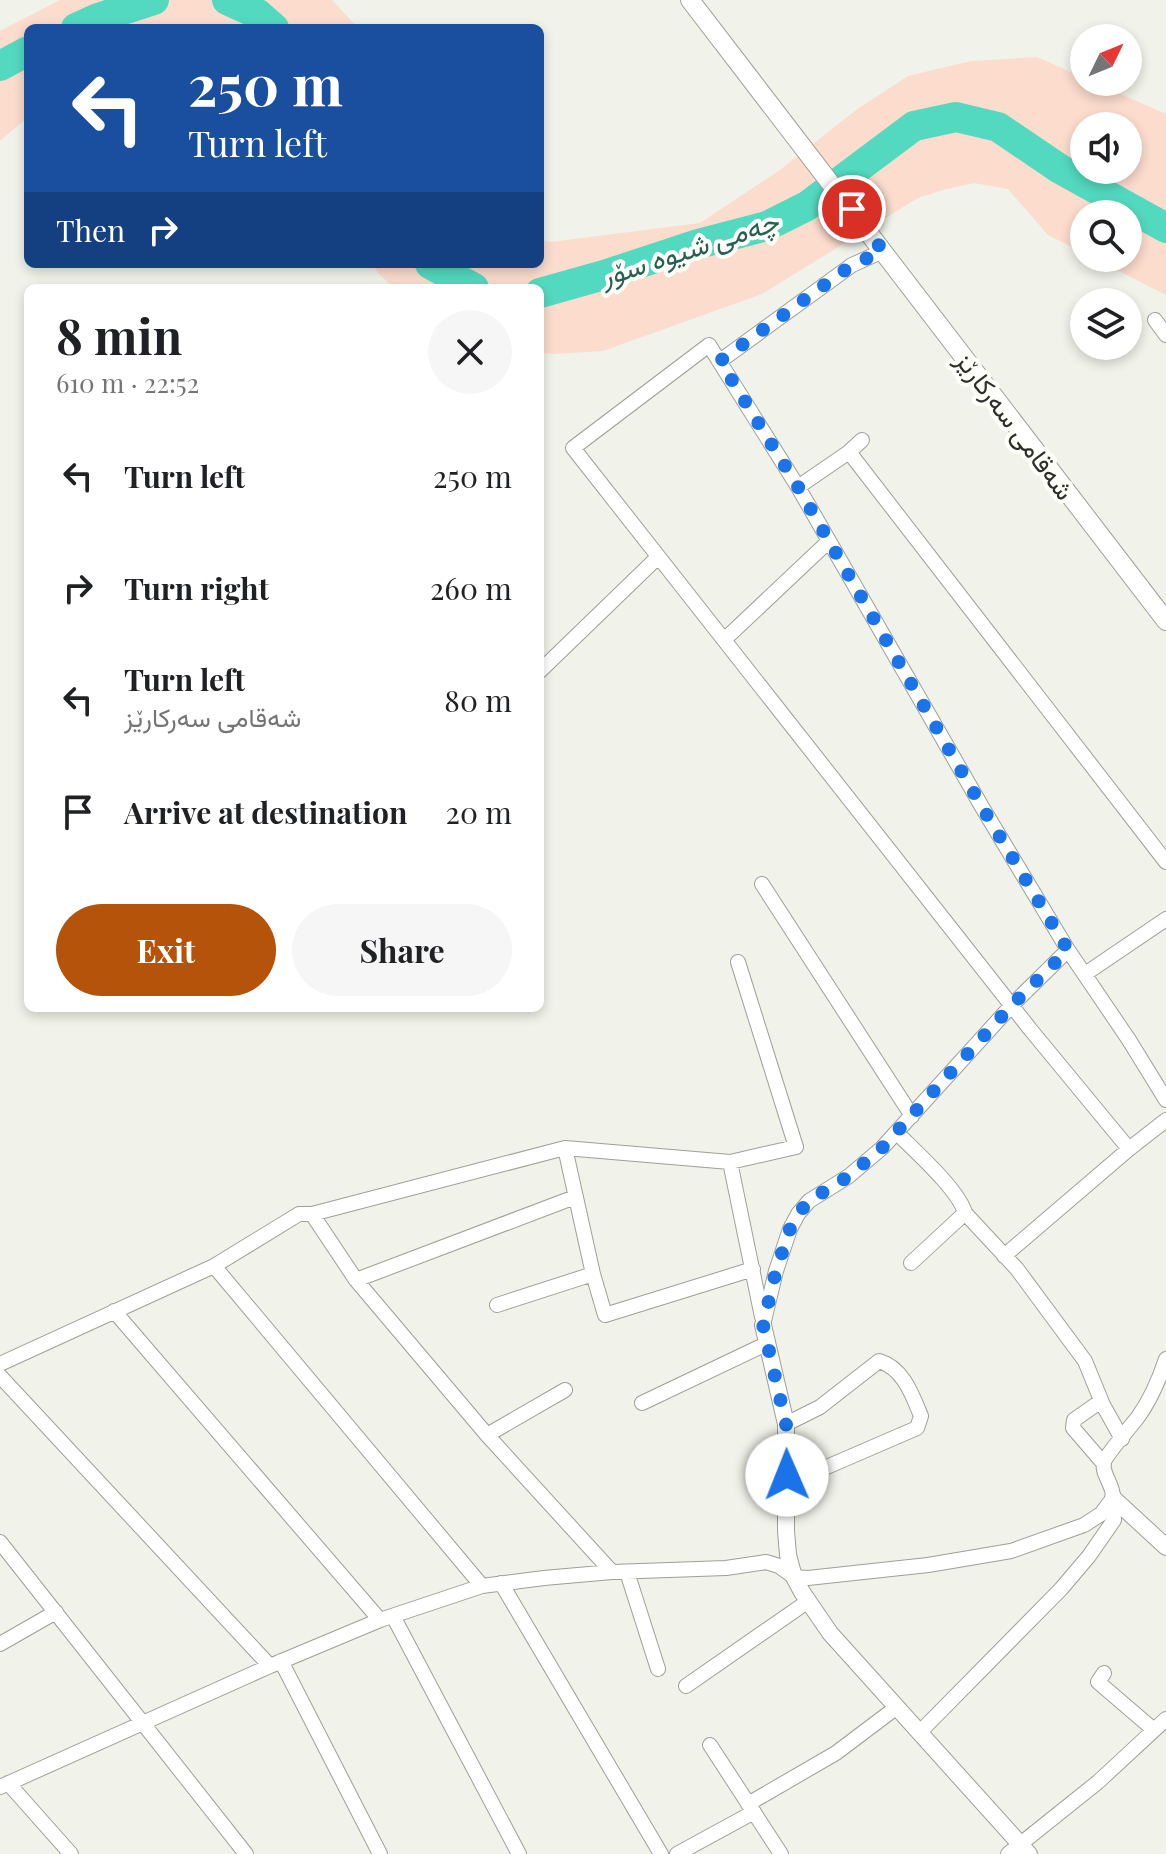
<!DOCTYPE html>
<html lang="en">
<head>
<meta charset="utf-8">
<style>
  :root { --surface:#fff; --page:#f6f6f6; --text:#202124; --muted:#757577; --accent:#b45309 }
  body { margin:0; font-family:"Playfair Display",Vazirmatn,serif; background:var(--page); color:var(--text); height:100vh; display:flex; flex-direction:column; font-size:30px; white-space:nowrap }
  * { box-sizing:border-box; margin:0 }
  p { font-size:26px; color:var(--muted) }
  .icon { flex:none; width:44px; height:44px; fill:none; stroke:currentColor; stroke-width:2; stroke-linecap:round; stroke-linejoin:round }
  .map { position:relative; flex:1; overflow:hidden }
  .side { position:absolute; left:24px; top:284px; width:520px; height:728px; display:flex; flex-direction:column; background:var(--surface); border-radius:12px; box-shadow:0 4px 12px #0003 }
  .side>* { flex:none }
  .banner { position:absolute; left:24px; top:24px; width:520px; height:244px; border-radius:12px; box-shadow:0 4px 12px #0003; background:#1a4fa0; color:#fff; overflow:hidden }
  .needle { width:52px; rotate:47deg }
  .buttons { position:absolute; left:1070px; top:24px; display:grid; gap:16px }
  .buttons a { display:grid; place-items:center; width:72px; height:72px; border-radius:50%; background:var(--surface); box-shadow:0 4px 12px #0003; font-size:40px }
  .pin { position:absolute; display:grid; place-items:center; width:68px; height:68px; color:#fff; margin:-34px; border:4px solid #fff; border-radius:50%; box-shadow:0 2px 8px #0007 }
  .me { position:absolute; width:88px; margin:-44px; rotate:359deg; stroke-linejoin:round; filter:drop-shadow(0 0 6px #0008) }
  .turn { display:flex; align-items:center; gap:28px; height:168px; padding:0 32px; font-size:36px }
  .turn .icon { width:104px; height:104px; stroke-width:2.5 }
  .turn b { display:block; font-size:56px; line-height:68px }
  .then { display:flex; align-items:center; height:76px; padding:0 32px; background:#0003; gap:16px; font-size:30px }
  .round { display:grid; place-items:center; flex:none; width:84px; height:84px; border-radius:42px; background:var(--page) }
  .headline { display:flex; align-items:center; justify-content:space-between; height:136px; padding:0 32px }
  h1 { font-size:48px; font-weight:700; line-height:60px }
  .button { display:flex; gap:16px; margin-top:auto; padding:16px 32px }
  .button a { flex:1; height:92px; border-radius:48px; background:var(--accent); color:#fff; font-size:32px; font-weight:700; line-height:92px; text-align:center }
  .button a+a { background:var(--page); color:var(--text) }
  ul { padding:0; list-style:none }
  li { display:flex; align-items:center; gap:24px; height:112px; padding:0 32px }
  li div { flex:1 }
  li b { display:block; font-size:30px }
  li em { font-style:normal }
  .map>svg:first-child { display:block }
  .green { fill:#fbdccd; fill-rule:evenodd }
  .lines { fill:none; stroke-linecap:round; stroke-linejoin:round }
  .river { stroke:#53d9bf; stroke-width:30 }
  .minor-casing { stroke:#9e9f97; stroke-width:16 }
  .tertiary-casing { stroke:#9e9f97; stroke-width:18 }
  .secondary-casing { stroke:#9e9f97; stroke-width:20 }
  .minor { stroke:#fff; stroke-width:14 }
  .tertiary { stroke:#fff; stroke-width:16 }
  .secondary { stroke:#fff; stroke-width:18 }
  .route { stroke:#1a73e8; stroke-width:14; stroke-dasharray:0 25.2 }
  .labels { text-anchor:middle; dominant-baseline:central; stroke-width:8; stroke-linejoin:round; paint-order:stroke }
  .street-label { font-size:26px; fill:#2e2f2c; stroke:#fefff8 }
  .water-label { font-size:28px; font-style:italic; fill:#285f54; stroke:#fefff8 }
</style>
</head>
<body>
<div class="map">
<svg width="1166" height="1854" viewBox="0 0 1166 1854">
  <rect width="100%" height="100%" fill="#f1f2e9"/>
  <path class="green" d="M 60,0 L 332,0 L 358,28 L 28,28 L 28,117 L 0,141 L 0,31 Z
    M 1037,57 L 1084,78 L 1084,82 L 1093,82 L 1166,114 L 1166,295 L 1093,258 L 1128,258 L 1128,214 L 1084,214 L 1084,253 L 1048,235 L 1008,189 L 974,183 L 946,189 L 918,198 L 762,294 L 603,351 L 554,354 L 540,353 L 540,288 L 394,288 L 378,273 L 373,264 L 540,264 L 540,240 L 551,242 L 700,223 L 780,170 L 856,110 L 908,76 L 971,61 ZM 1084,126 L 1128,126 L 1128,170 L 1084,170 Z"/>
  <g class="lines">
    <path class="river" d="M 227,0 L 258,14 L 274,28
      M 76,28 L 98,18 L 154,0
      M 0,66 L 28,51
      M 430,264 L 474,288
      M 540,293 L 604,275 L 698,244 L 767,226 L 807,206 L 914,126 L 956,117 L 998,127 L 1060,169 L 1166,228"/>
    <g class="minor-casing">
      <path id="minor" d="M 1155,320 L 1166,335
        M 720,361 L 852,265 L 883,251
        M 849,452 L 1166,862
        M 798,487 L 849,452 L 862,440
        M 724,640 L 829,541
        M 540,671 L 658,557
        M 762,884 L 912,1116
        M 1085,974 L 1166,919
        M 897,1133 C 915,1151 959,1190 965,1213 L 1017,1269 L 1085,1361 L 1103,1405 L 1122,1439
        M 565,1148 L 593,1274 L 605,1315 L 753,1269
        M 1129,1149 L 1030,1029 L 573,448 L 709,345 L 798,487 L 982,807 L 1068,950 L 1129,1040 L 1166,1100
        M 730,1162 L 762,1317
        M 312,1214 L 356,1280 L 487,1435 L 612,1572
        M 1004,1256 L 1129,1149 L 1166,1120
        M 911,1263 L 965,1213
        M 214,1266 L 482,1586
        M 356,1280 L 575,1197
        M 497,1305 L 593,1274
        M 114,1311 L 380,1620
        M 763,1325 L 776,1271 L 790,1229 L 798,1214 L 809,1201 L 849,1176 L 882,1148 L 1012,1005 L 1068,950
        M 0,1364 L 214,1266 L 299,1214 L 312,1214 L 565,1148 L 730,1162 L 796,1147 L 738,962
        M 0,1376 L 270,1666
        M 1101,1401 L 1074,1420 L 1073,1428 L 1104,1464
        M 642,1403 L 768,1343
        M 786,1424 L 820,1407 L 879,1361 C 903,1368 912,1394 921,1416 L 917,1428 L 822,1469 L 804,1475 L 787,1475
        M 487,1435 L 565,1390
        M 0,1542 L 246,1854
        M 627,1572 L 658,1669
        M 501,1583 L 661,1854
        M 393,1616 L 519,1854
        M 0,1644 L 56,1612
        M 281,1661 L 380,1854
        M 1104,1673 L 1098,1682 L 1154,1730
        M 686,1686 L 807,1602
        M 920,1732 L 1061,1589 L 1089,1556 L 1114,1520 L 1113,1498
        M 710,1745 L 781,1854
        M 8,1783 L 71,1854
        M 0,1787 L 270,1666 L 380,1620 L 482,1586 L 544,1578 L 612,1572 L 726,1568 L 766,1562 L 779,1566 L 794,1577 L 808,1578 L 928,1565 L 1011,1551 L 1084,1525 L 1101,1514 L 1113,1498 C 1114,1485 1101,1474 1104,1462 C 1106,1455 1132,1425 1138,1417 C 1151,1399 1159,1380 1166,1359
        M 748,1804 L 836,1753 L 897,1707
        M 677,1854 L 754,1812
        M 1008,1854 L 1098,1782 L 1166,1719"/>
    </g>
    <g class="tertiary-casing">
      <path id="tertiary" d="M 763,1325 L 786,1424 L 786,1531 L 788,1555 L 794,1577 L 802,1592 L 830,1633 L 1029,1854
        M 1113,1498 L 1166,1547"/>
    </g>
    <g class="secondary-casing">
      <path id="secondary" d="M 690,0 L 1166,621"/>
    </g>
    <use href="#minor" class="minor"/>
    <use href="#tertiary" class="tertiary"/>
    <use href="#secondary" class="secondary"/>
  </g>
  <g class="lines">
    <path class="route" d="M 787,1475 L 786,1424 L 763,1325 L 776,1271 L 790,1229 L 798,1214 L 809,1201 L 849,1176 L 882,1148 L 1012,1005 L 1068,950 L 982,807 L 798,487 L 720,361 L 852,265 L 883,251 L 852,209"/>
  </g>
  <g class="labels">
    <g class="street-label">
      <text transform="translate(1016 425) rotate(53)">شەقامی سەرکارێز</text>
    </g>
    <g class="water-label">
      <text transform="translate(689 247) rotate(-18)">چەمی شیوە سۆر</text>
    </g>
  </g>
</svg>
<div class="buttons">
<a><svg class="needle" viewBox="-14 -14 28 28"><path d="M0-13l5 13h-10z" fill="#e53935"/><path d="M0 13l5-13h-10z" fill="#757577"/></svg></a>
<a><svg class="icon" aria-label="sound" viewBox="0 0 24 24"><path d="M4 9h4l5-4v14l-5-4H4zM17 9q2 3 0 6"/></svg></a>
<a><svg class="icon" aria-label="search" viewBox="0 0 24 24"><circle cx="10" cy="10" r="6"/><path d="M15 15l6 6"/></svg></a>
<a><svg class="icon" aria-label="layers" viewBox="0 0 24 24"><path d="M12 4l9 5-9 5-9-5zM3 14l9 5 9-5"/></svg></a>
</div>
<div class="pin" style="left:852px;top:209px;background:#d93025"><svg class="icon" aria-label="arrive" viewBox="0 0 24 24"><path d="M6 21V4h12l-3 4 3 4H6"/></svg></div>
<svg class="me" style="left:787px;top:1475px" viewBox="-20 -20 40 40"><circle r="19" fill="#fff"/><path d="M0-13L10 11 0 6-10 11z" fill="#1a73e8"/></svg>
<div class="banner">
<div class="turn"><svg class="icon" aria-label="left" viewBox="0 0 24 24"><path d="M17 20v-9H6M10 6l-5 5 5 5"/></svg><div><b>250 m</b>Turn left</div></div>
<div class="then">Then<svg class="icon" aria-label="right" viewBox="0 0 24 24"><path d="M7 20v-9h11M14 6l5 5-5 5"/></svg></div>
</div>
<section class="side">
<div class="headline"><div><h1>8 min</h1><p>610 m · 22:52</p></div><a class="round"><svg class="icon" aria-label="close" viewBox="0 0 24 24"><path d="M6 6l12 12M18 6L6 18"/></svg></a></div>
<ul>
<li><svg class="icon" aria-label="left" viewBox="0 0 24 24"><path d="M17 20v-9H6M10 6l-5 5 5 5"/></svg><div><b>Turn left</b></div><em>250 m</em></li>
<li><svg class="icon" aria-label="right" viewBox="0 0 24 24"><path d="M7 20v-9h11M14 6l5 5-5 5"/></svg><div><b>Turn right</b></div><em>260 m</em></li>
<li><svg class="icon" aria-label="left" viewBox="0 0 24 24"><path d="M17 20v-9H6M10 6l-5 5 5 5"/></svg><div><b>Turn left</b><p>شەقامی سەرکارێز</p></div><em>80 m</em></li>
<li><svg class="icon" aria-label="arrive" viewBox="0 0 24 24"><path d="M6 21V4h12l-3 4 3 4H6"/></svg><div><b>Arrive at destination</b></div><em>20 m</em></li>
</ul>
<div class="button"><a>Exit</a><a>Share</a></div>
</section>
</div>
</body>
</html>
